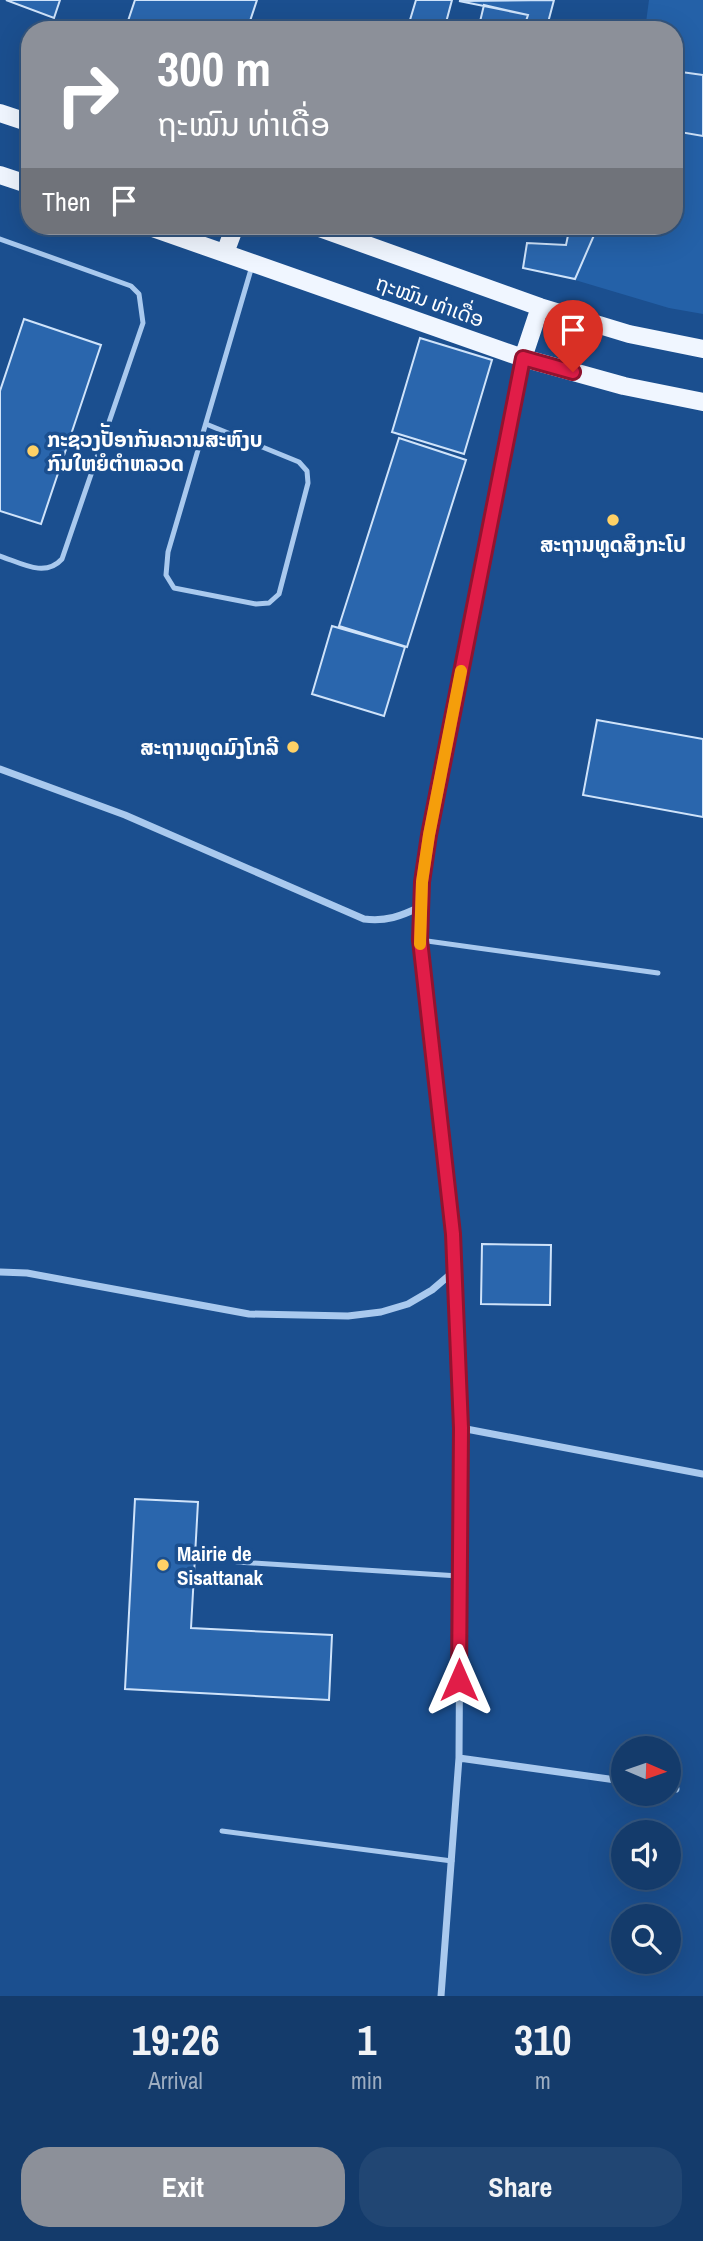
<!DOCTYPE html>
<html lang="en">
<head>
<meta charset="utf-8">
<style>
  :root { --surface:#143b6b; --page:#214673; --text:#f1f3f6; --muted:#9dadc1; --line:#33557e; --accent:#8c9099 }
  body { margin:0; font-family:"Archivo Narrow","Noto Sans Lao",sans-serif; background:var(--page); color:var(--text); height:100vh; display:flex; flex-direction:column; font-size:26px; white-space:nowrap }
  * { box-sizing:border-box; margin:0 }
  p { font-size:23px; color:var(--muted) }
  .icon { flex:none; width:38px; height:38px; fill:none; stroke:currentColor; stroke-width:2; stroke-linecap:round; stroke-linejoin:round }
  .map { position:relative; height:1996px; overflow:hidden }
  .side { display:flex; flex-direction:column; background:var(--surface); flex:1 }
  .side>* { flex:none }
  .banner { position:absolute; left:21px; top:21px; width:662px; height:214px; border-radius:28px; box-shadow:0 7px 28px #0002,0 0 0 2px var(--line); background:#8c9099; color:#fff; overflow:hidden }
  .needle { width:46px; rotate:92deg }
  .tools { position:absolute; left:611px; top:1736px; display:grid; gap:14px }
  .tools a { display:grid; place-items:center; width:70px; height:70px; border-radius:50%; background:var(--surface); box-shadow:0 7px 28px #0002,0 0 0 2px var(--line); font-size:35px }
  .pin { position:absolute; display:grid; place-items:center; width:60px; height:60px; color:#fff; margin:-72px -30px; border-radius:50% 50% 50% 0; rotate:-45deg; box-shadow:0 0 7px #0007 }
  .pin .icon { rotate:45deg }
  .me { position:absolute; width:77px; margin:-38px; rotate:0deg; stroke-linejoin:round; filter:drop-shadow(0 0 5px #0008) }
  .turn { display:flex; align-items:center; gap:24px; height:147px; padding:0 21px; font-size:32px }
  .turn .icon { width:91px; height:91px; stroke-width:2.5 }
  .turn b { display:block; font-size:49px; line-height:60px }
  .then { display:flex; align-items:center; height:66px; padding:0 21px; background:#0003; gap:14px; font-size:26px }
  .eta { display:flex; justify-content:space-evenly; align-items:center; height:119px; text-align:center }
  .eta b { font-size:42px; font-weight:700; line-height:49px }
  .primary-button { display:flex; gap:14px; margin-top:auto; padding:14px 21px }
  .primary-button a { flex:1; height:80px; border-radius:28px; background:var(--accent); color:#fff; font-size:28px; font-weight:700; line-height:80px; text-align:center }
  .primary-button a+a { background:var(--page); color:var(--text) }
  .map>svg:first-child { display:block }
  .green { fill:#2461a8 }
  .building { fill:#2a66ad; stroke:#cfe3fa; stroke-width:2 }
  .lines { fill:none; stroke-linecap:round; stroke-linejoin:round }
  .service { stroke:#a9c9ee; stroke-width:5 }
  .minor { stroke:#a9c9ee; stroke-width:7 }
  .primary { stroke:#f0f6ff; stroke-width:18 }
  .route-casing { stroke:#92132f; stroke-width:18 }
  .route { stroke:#e11d48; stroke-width:12 }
  .slow { stroke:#f59e0b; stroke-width:12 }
  .poi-dot { fill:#ffd166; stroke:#1b4f8f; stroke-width:2.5 }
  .labels { text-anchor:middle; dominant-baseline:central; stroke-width:7; stroke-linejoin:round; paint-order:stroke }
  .street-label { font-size:21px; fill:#fff; stroke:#1b4f8f }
  .poi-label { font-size:21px; font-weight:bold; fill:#fff; stroke:#1b4f8f; text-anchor:start }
</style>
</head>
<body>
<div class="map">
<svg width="703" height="1996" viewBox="0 0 703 1996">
  <rect width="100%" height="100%" fill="#1b4f8f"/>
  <path class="green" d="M 649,0 L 703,0 L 703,314 L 669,308 L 575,280 L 598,226 L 674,226 L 674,30 L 645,30 Z"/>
  <path class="building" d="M 6,0 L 60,0 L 54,18 Z
    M 135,0 L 257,0 L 247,30 L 210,30 L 188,22 L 185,30 L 142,30 L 127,24 Z
    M 416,0 L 452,0 L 444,30 L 407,30 Z
    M 554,0 L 546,30 L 523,30 L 528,15 L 459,1 Z
    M 484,5 L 528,15 L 523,30 L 478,30 Z
    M 674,71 L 703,75 L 703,136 L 674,131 Z
    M 570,226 L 598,226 L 575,279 L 523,268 L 527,243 L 566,245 Z
    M 24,319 L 101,345 L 41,524 L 0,511 L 0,391 Z
    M 420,338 L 492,360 L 464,454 L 392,432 Z
    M 399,438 L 466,460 L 407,647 L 339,626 Z
    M 332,626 L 405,647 L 384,716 L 312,694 Z
    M 597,720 L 703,739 L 703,817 L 583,795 Z
    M 482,1244 L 551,1245 L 550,1305 L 481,1304 Z
    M 135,1499 L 198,1502 L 191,1628 L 332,1635 L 329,1700 L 125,1689 Z"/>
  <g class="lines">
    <path class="service" d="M 0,239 L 131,286 L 139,294 L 143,323 L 62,559 C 45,578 21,563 0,556
      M 206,424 L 299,462 L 307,471 L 308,483 L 279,594 L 269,603 L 256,604 L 174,588 L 166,575 L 168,552 L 252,266
      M 420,940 L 658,973
      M 237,1562 L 459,1576
      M 222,1831 L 452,1861"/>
    <path class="minor" d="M 0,769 L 125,815 L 364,919 C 386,922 401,916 420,907
      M 0,1272 L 27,1273 L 249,1314 L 348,1316 L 381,1312 L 408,1304 L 432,1290 L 453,1272
      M 461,1428 L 703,1474
      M 459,1758 L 623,1781
      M 668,1788 L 676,1789
      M 441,1996 L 459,1758 L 461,1428 L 453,1234 L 420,940 L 422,882 L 429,835 L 523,359"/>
    <path class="primary" d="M 0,113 L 30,123
      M 0,175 L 30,185
      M 147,226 L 523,358 L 624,386 L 703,402
      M 314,226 L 540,307 L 629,334 L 703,349
      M 225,253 L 235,226
      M 523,358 L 540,307"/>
  </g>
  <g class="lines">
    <g class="route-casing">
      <path id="route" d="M 459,1680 L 461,1428 L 453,1234 L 420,940 L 422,882 L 429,835 L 523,358 L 573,372"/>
    </g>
    <use href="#route" class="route"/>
    <path class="slow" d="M 420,944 L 422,882 L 429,835 L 461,671"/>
  </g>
  <g class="poi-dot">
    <circle cx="33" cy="451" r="7"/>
    <circle cx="613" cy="520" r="7"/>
    <circle cx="293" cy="747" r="7"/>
    <circle cx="163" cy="1565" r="7"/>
  </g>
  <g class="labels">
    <g class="street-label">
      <text transform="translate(430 301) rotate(20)">ຖະໝົນ ທ່າເດື່ອ</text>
    </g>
    <g class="poi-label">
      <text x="47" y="439">ກະຊວງປັັອາກັນຄວານສະຫົງບ<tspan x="47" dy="24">ກົນໃຫຍໍຕຳຫລວດ</tspan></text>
      <text x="613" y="544" text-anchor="middle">ສະຖານທູດສິງກະໂປ</text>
      <text x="279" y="747" text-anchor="end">ສະຖານທູດມົງໂກລີ</text>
      <text x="177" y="1553">Mairie de<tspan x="177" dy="24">Sisattanak</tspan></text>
    </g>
  </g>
</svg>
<div class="tools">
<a><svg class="needle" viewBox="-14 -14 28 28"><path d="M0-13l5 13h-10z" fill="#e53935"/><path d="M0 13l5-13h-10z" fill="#9dadc1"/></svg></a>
<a><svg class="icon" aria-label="sound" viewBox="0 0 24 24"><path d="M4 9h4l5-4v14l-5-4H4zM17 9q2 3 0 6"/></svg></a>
<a><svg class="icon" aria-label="search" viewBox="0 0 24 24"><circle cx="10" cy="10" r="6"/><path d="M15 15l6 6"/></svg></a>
</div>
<div class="pin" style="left:573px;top:372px;background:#d93025"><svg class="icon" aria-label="arrive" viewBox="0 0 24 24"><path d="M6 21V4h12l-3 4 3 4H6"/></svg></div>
<svg class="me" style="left:459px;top:1680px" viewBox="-20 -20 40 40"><path d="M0-17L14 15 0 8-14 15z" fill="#e11d48" stroke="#fff" stroke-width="4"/></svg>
<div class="banner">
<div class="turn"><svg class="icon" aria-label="right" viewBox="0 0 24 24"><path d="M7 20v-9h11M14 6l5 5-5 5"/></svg><div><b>300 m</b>ຖະໝົນ ທ່າເດື່ອ</div></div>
<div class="then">Then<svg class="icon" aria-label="arrive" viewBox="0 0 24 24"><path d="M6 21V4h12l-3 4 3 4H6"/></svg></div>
</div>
</div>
<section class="side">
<div class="eta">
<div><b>19:26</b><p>Arrival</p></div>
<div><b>1</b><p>min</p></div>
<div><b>310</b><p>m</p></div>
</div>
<div class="primary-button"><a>Exit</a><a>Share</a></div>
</section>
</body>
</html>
